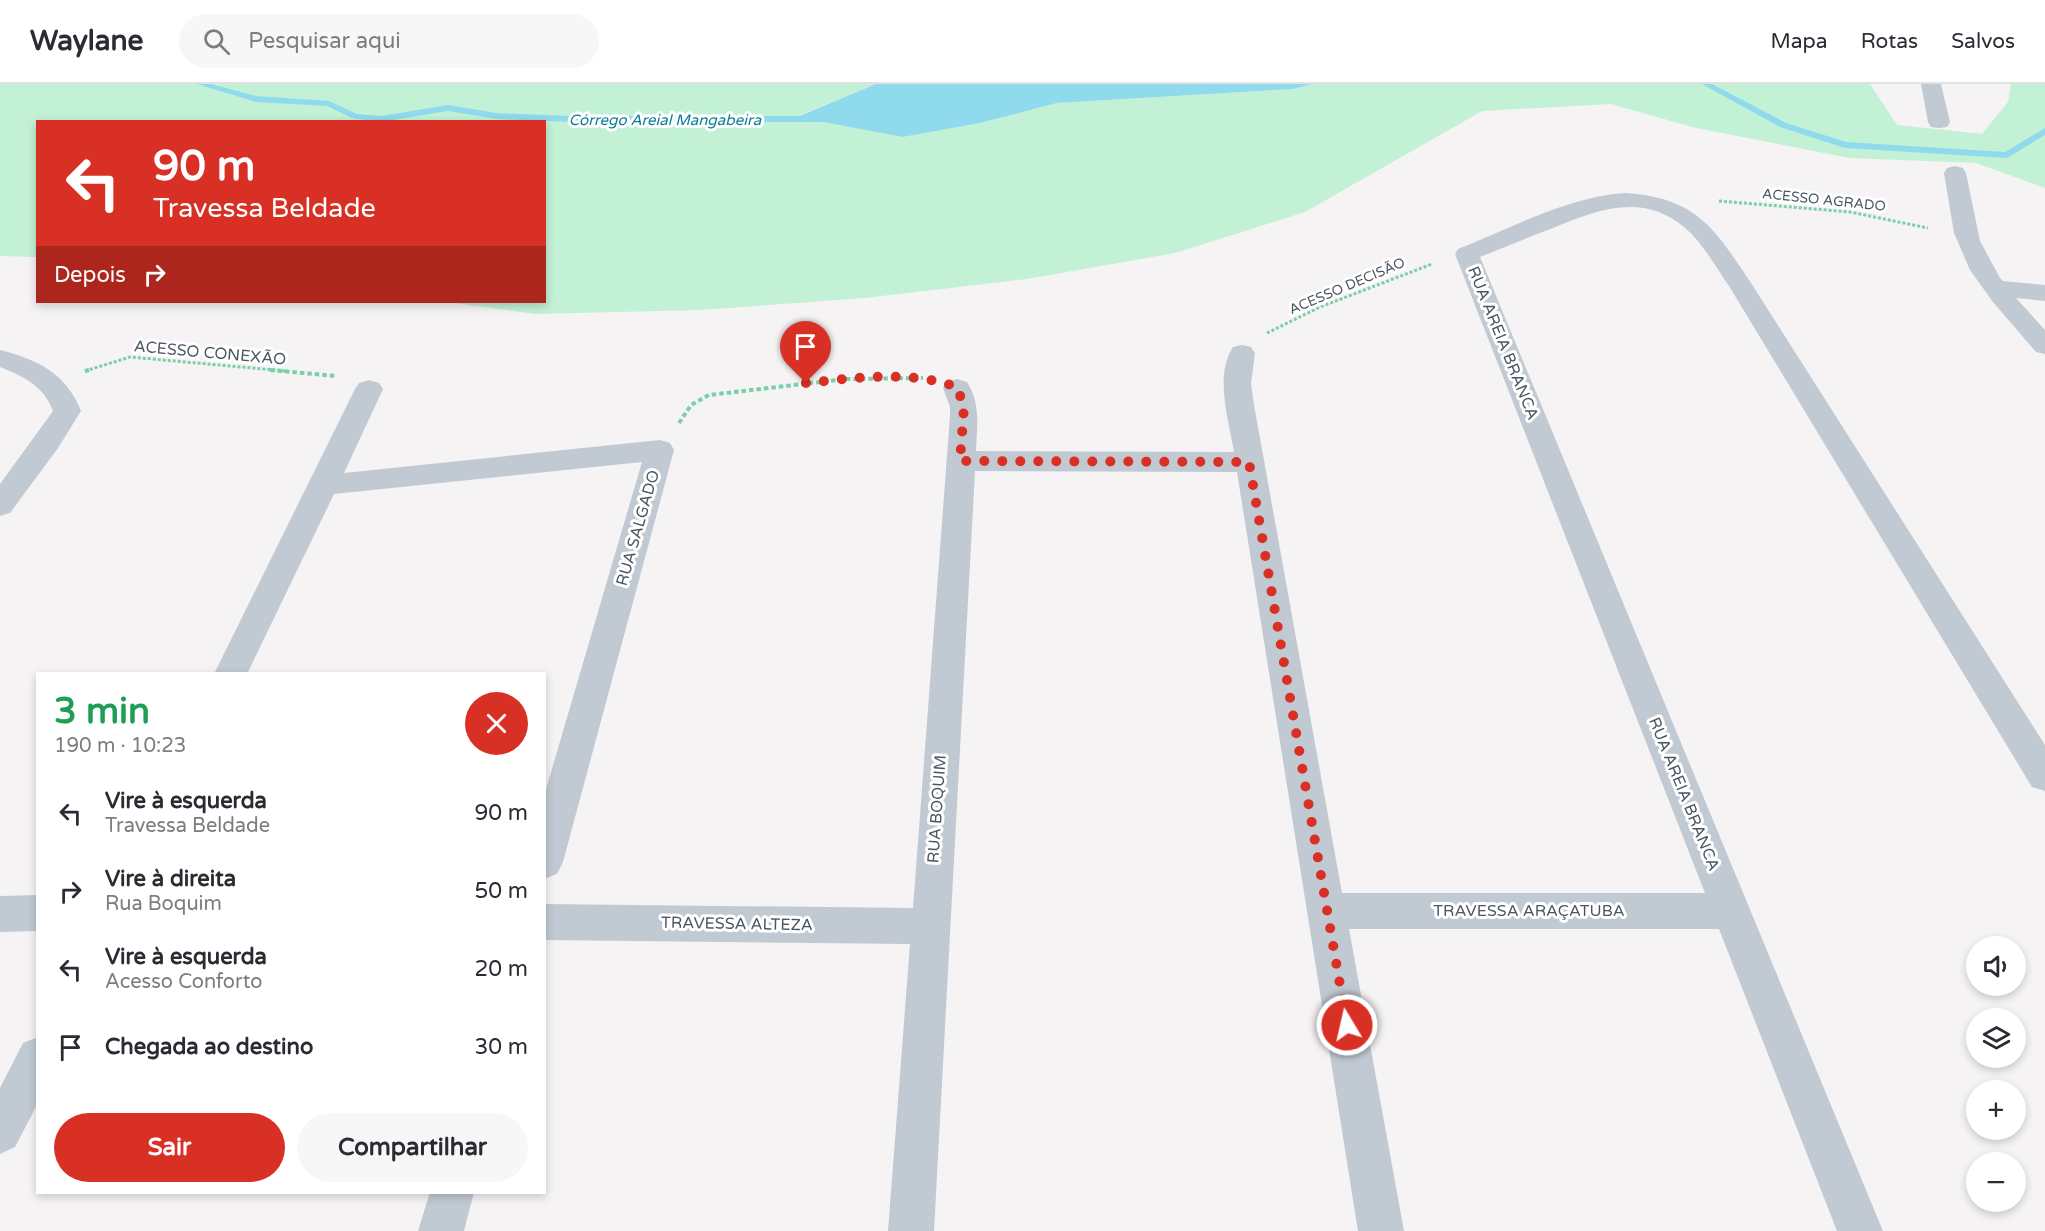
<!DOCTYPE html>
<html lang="pt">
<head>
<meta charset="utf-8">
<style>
  :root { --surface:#fff; --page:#f7f7f7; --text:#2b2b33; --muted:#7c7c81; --line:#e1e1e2; --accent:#d93025 }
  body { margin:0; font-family:"Varela Round",sans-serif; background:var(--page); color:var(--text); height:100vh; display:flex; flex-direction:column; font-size:22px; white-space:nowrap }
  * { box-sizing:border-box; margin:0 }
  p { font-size:20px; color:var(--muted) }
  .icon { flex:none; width:33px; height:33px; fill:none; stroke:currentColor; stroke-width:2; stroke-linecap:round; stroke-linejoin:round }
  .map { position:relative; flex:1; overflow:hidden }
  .drawer { position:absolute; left:36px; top:588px; width:510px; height:522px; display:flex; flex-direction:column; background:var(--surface); border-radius:0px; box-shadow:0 3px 9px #0003 }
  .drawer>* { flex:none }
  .hud { position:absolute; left:36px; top:36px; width:510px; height:183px; border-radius:0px; box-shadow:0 3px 9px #0003; background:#d93025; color:#fff; overflow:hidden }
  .buttons { position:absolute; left:1966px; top:852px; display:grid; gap:12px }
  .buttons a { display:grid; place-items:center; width:60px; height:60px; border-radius:50%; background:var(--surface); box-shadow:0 3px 9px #0003; font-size:30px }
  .pin { position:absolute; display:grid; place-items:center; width:51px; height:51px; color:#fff; margin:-62px -26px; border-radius:50% 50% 50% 0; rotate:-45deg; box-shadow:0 0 6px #0007 }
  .pin .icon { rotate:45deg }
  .me { position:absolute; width:66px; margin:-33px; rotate:351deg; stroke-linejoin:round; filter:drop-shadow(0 0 4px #0008) }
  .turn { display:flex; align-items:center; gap:21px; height:126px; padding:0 18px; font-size:27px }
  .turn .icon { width:78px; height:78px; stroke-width:2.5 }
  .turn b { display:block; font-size:42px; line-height:51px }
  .then { display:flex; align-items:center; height:57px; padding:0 18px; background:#0003; gap:12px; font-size:22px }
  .round { display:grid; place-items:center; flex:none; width:63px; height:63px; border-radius:32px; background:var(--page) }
  .headline { display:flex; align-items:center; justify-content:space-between; height:102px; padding:0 18px }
  h1 { font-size:36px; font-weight:700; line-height:45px; color:#1e9e55 }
  .action { display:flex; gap:12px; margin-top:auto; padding:12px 18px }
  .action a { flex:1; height:69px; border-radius:36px; background:var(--accent); color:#fff; font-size:24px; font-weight:700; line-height:69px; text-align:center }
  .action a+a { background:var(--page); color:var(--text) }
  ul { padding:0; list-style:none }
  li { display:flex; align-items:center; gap:18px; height:78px; padding:0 18px }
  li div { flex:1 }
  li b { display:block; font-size:22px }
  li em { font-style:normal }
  header { display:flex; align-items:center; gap:36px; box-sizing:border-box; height:84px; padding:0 30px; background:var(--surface); border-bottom:2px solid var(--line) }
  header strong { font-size:28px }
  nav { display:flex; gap:33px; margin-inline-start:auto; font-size:21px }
  .search { width:420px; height:54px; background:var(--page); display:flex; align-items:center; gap:15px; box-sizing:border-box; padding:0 21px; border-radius:33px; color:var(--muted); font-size:22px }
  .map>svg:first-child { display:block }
  .green { fill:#c3f1d5 }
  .water { fill:#90daee }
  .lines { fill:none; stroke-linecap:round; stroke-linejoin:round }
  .stream { fill:#90daee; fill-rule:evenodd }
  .path-far1 { stroke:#7ad0a6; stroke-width:3; stroke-dasharray:3 2; stroke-linecap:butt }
  .path { stroke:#7ad0a6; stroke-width:4; stroke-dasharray:4.5 3; stroke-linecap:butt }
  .minor { fill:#c1cad2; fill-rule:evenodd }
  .route { stroke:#d93025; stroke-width:10; stroke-dasharray:0 18 }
  .labels { text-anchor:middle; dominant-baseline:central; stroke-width:6; stroke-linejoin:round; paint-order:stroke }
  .far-street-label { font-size:14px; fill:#4a5661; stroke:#fff }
  .far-water-label { font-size:15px; font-style:italic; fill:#0c7c9b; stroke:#fff }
  .street-label { font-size:16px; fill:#4a5661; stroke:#fff }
</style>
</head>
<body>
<header>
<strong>Waylane</strong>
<div class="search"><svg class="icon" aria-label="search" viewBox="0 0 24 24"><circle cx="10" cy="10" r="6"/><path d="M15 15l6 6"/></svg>Pesquisar aqui</div>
<nav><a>Mapa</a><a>Rotas</a><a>Salvos</a></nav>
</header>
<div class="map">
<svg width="2045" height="1147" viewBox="0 0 2045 1147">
  <rect width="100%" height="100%" fill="#f5f3f3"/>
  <path class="green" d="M 0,0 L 876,0 L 798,32 L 903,53 L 980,39 L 1057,19 L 1293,5 L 1312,0 L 1870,0 L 1897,41 L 1982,50 L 2008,18 L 2011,0 L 2045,0 L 2045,104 L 1976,79 L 1850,74 L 1696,44 L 1611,20 L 1482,27 L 1305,128 L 1175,169 L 1027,195 L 865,214 L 701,226 L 535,230 L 448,218 L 544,218 L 544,38 L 38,38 L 37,173 L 0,172 Z"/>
  <path class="water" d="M 876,0 L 1312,0 L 1293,5 L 1057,19 L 980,39 L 903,53 L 797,33 Z"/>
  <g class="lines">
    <path class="stream" d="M 197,0 L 211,0 L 256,12 L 329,17 L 357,30 L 381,32 L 448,21 L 497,29 L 572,32 L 828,32 L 832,35 L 828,38 L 572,38 L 497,35 L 448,27 L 380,38 L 352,34 L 327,22 L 256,18 Z
      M 1702,0 L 1712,0 L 1786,39 L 1846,58 L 2005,68 L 2045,44 L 2045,51 L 2007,74 L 1845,64 L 1780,43 Z"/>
    <path class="path-far1" d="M 1719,117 L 1850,128 L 1928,144
      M 1267,249 L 1320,223 L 1432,180
      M 85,287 L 130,273 L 286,287"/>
    <path class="path" d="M 270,286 L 336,292
      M 85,287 L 89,286
      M 679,339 L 691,321 L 709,311 L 846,295 L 923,294"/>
    <path class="minor" d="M 1921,0 L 1941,0 L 1950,38 L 1947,43 L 1939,44 L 1931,43 L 1928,38 Z
      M 1955,82 L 1963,84 L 1966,89 L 1980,157 L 2000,194 L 2003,197 L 2045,201 L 2045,217 L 2016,214 L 2045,246 L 2045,270 L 2036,268 L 1993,218 L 1970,186 L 1954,149 L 1944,89 L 1947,84 Z
      M 1626,109 C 1699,114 1716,147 1753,202 L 2045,661 L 2045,707 L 2032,703 L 1729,202 C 1715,182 1703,159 1684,143 C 1642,108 1597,126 1553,144 C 1529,153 1505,163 1480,173 L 1883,1147 L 1837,1147 L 1719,845 L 1349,845 L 1404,1147 L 1358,1147 L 1237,388 L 975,387 L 934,1147 L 888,1147 L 910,860 L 544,856 L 544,820 L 913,824 L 950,332 L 950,323 L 943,304 L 947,298 L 957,295 L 967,298 C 981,320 977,342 976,367 L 1234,368 C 1229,337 1214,292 1233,263 L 1242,261 L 1251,263 L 1255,269 L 1251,300 L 1254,321 L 1342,809 L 1705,809 L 1455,170 L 1458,165 C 1509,145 1572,111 1626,109 Z
      M 0,266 C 37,275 67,290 81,327 L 58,364 L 10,429 L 0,432 L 0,400 L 53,327 C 44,302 23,292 0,283 Z
      M 369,296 L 379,299 L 383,305 L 344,389 L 660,356 L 670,359 L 674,366 L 563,778 L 557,790 L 544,795 L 544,712 L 642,378 L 334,410 L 247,590 L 214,590 L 355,305 L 359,299 Z
      M 38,811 L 38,847 L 0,848 L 0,812 Z
      M 38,953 L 38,1019 L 15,1063 L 0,1070 L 0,1004 L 23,959 Z
      M 430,1108 L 474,1108 L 464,1147 L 418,1147 Z"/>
  </g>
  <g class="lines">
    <path class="route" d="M 806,299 C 856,294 909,286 957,303 L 964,323 L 960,377 L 1249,378 L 1347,941"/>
  </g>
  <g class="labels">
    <g class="far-street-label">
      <text transform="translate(1824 116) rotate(6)">ACESSO AGRADO</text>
      <text transform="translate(1347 202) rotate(-23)">ACESSO DECISÃO</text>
    </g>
    <g class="far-water-label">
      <text x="665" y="36">Córrego Areial Mangabeira</text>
    </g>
    <g class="street-label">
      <text transform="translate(1503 259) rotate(68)">RUA AREIA BRANCA</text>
      <text transform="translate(210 269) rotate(5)">ACESSO CONEXÃO</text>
      <text transform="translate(638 444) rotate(-74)">RUA SALGADO</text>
      <text transform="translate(1684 710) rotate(68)">RUA AREIA BRANCA</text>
      <text transform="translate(937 725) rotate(-86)">RUA BOQUIM</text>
      <text x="1529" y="827">TRAVESSA ARAÇATUBA</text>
      <text transform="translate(737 840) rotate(1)">TRAVESSA ALTEZA</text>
    </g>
  </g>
</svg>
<div class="buttons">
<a><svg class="icon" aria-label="sound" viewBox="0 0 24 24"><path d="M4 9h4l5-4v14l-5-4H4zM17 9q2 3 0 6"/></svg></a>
<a><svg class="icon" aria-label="layers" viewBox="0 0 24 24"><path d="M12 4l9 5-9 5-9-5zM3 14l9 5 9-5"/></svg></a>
<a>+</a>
<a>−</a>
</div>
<div class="pin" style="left:806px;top:299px;background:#d93025"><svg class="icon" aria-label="arrive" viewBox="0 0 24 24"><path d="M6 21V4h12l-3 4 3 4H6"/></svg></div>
<svg class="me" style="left:1347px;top:941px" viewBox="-20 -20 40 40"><circle r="17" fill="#d93025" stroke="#fff" stroke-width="3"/><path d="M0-11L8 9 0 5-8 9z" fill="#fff"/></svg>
<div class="hud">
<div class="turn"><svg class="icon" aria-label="left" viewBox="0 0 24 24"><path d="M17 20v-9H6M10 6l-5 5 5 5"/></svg><div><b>90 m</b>Travessa Beldade</div></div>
<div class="then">Depois<svg class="icon" aria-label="right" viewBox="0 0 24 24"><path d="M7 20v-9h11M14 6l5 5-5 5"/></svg></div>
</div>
<section class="drawer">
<div class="headline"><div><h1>3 min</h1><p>190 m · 10:23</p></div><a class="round" style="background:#d93025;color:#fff"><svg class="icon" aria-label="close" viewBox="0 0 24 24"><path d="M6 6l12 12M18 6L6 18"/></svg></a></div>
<ul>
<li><svg class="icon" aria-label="left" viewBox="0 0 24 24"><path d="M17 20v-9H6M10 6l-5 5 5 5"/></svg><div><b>Vire à esquerda</b><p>Travessa Beldade</p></div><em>90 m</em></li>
<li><svg class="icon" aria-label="right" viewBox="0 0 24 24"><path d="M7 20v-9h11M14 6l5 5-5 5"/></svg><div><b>Vire à direita</b><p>Rua Boquim</p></div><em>50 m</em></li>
<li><svg class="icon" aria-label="left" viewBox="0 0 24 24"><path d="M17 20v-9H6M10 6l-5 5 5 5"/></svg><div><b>Vire à esquerda</b><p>Acesso Conforto</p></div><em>20 m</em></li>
<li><svg class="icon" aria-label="arrive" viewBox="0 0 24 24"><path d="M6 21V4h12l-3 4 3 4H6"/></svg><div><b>Chegada ao destino</b></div><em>30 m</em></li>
</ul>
<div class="action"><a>Sair</a><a>Compartilhar</a></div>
</section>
</div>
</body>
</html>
